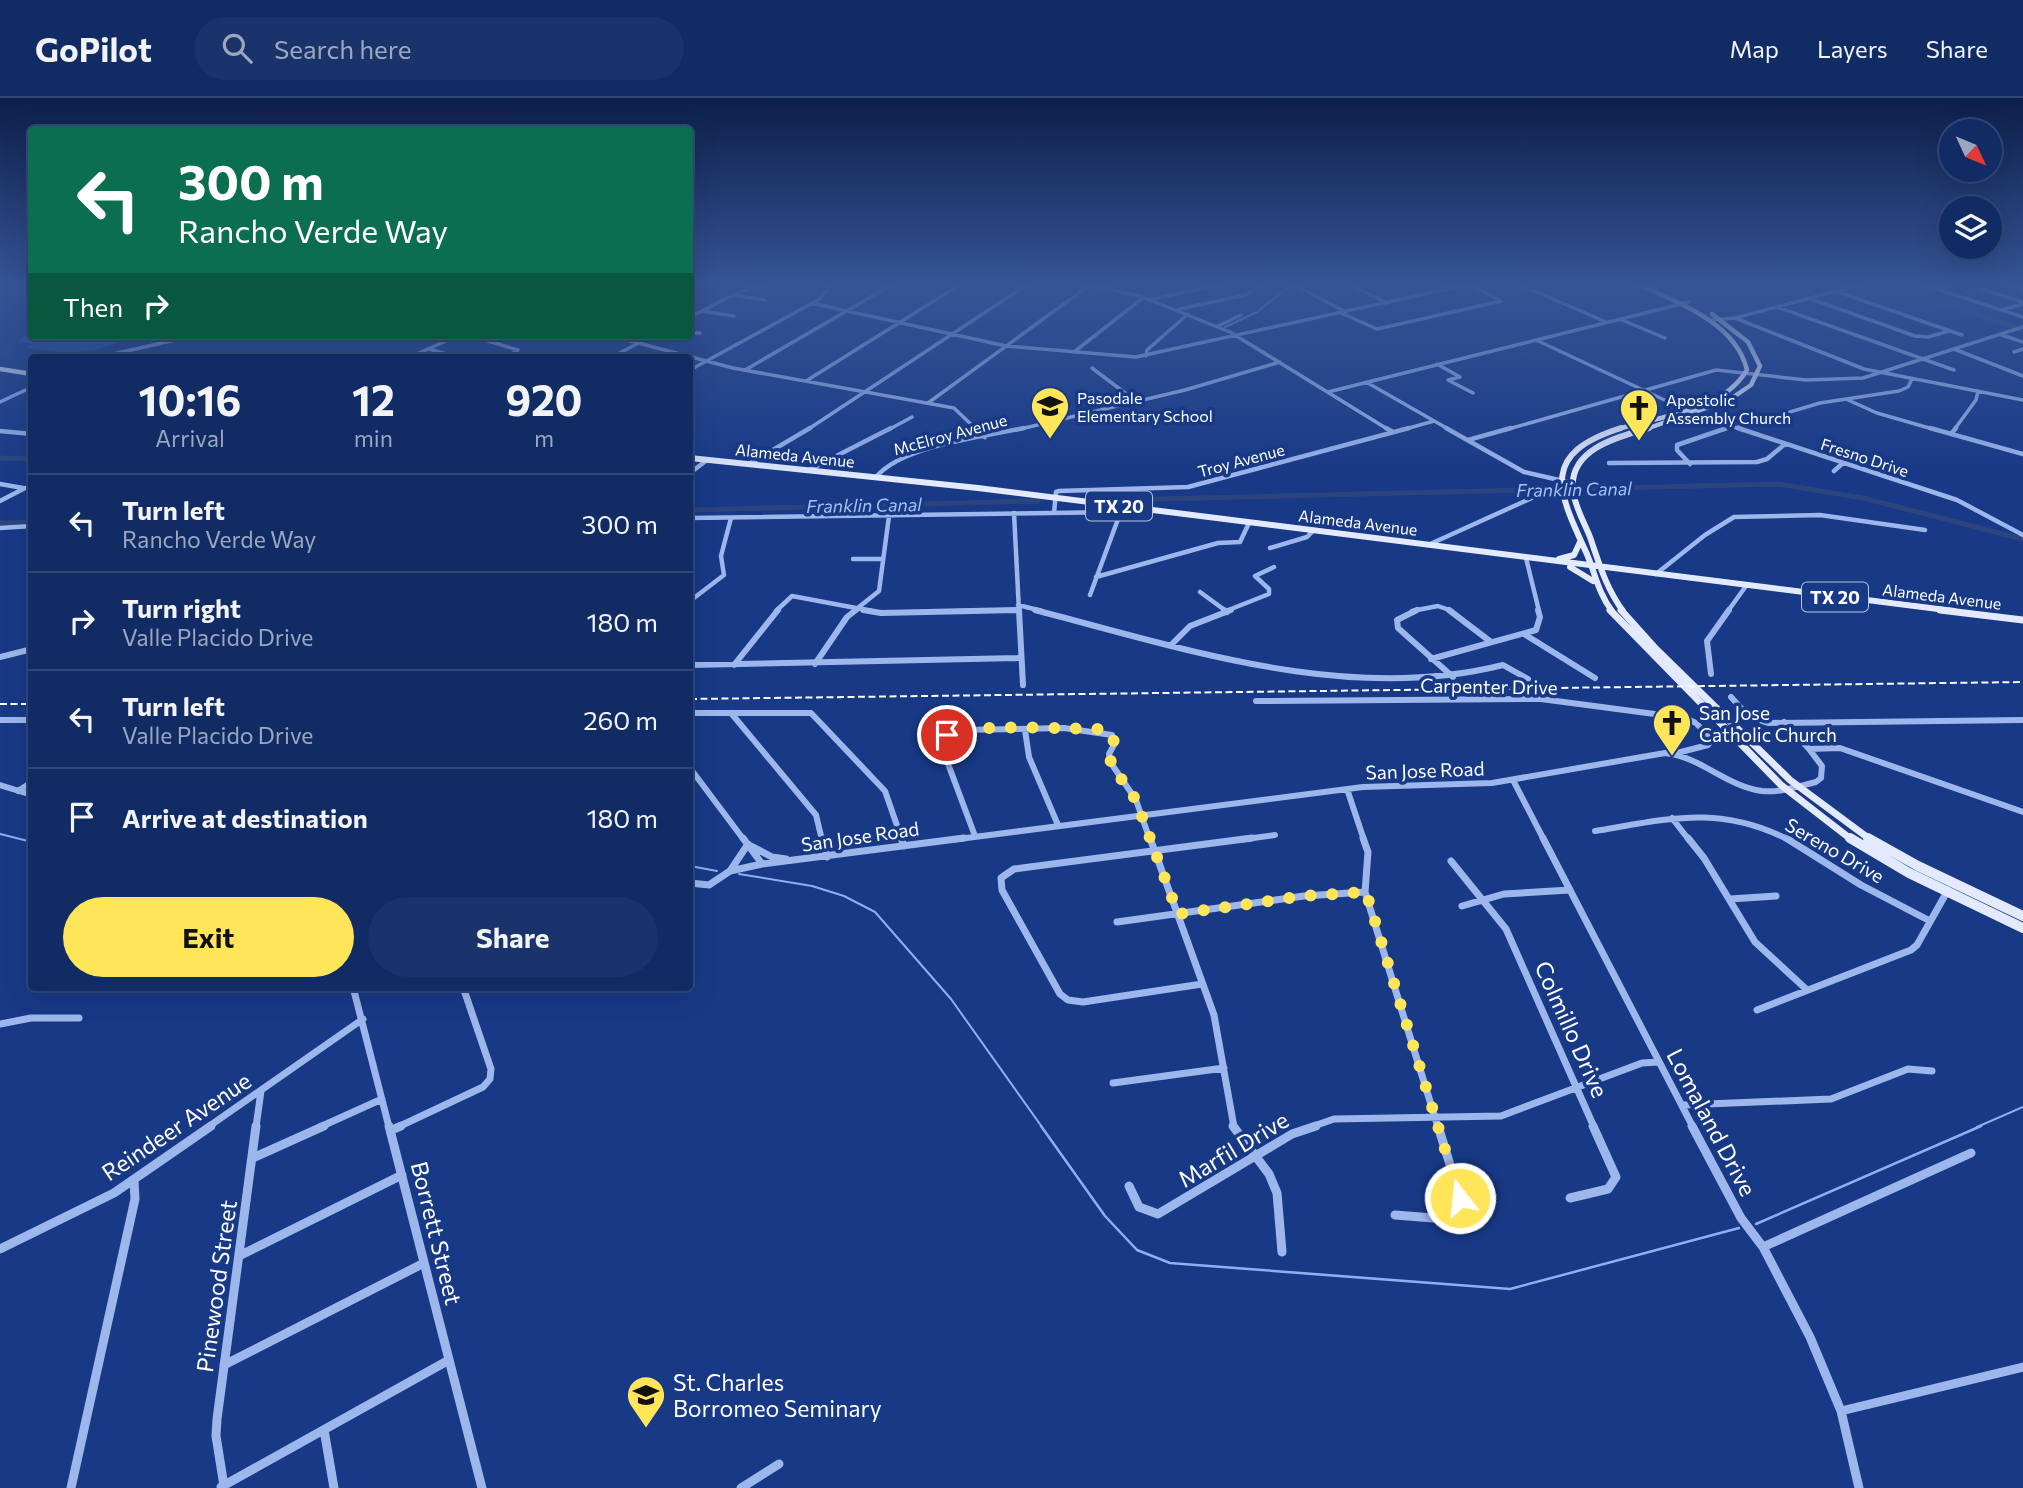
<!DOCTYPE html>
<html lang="en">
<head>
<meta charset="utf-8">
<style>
  :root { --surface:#112b64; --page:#1a336a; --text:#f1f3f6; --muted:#9ca7bf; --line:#304778; --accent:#ffe559 }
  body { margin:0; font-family:Commissioner,sans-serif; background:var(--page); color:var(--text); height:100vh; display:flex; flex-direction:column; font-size:26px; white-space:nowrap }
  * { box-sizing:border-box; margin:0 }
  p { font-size:23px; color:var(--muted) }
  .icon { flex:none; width:38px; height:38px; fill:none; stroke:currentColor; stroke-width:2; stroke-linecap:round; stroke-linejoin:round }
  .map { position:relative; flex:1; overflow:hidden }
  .side { position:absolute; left:28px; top:256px; width:665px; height:637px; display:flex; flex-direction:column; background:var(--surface); border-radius:7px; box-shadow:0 7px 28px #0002,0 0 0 2px var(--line) }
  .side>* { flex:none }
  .banner { position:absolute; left:28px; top:28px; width:665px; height:214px; border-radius:7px; box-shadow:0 7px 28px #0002,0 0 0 2px var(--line); background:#0b6e4f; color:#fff; overflow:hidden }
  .needle { width:46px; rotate:134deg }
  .tools { position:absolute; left:1939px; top:21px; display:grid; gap:14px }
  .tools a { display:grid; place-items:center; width:63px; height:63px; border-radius:50%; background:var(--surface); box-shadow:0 7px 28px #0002,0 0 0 2px var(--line); font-size:35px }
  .pin { position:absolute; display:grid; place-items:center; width:60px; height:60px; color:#fff; margin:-30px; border:4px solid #fff; border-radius:50%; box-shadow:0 2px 7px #0007 }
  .me { position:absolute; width:77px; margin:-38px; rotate:344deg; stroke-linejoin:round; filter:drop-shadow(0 0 5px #0008) }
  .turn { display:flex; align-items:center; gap:24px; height:147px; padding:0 35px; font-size:32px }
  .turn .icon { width:91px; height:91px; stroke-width:2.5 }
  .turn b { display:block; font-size:49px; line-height:60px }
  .then { display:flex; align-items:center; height:66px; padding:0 35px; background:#0003; gap:14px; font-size:26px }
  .eta { display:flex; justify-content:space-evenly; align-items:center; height:119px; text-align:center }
  .eta b { font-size:42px; font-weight:700; line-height:49px }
  .button { display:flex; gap:14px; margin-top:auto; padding:14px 35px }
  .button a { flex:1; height:80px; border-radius:42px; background:var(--accent); color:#111; font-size:28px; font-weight:700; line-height:80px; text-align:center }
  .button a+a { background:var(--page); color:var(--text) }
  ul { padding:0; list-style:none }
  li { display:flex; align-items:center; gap:21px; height:98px; padding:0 35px; border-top:2px solid var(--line) }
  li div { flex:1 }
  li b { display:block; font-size:26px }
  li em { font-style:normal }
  header { display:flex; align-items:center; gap:42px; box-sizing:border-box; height:98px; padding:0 35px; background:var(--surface); border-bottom:2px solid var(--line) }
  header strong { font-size:33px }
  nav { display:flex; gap:38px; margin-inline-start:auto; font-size:24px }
  .search { width:490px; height:63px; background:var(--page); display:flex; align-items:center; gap:18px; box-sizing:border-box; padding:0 24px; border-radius:38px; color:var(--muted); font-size:26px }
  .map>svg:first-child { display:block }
  .green { fill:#2a51a4 }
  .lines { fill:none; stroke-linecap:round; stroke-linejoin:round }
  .stream-far1 { stroke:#8fb0f0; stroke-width:2 }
  .stream { stroke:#8fb0f0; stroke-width:2.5 }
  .canal-far1 { stroke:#2b447d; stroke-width:4.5 }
  .canal { stroke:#2b447d; stroke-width:5 }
  .minor-far4 { stroke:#9db7ed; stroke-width:3.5 }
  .minor-far3 { stroke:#9db7ed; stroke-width:4.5 }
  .minor-far2 { stroke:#9db7ed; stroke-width:6 }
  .minor-far1 { stroke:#9db7ed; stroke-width:7 }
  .minor { stroke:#9db7ed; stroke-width:9 }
  .major-far3 { stroke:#e3eaff; stroke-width:4.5 }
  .major-far2 { stroke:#e3eaff; stroke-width:6 }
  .major-far1 { stroke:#e3eaff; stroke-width:7 }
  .major { stroke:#e3eaff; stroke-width:10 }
  .rail { stroke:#fff; stroke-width:2; stroke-dasharray:7 3.5; stroke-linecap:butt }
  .route { stroke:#ffe559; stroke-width:12; stroke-dasharray:0 21.6 }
  .labels { text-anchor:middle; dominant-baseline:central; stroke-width:7; stroke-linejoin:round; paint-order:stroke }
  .far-poi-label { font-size:16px; fill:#fff; stroke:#173986; text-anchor:start }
  .far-street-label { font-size:16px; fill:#fff; stroke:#173986 }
  .far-water-label { font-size:18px; font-style:italic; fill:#a8c1f5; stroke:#173986 }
  .shield { fill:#173986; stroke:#b9c4db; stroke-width:2 }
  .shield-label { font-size:18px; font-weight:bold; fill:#fff }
  .street-label { font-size:19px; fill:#fff; stroke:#173986 }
  .poi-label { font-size:19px; fill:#fff; stroke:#173986; text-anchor:start }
  .near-street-label { font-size:23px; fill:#fff; stroke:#173986 }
  .near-poi-label { font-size:23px; fill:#fff; stroke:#173986; text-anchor:start }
</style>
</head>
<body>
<header>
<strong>GoPilot</strong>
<div class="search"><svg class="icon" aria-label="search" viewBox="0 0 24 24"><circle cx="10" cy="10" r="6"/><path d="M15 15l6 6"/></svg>Search here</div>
<nav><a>Map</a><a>Layers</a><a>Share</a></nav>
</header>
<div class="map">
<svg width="2023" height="1390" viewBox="0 0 2023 1390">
  <rect width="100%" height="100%" fill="#173986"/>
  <path class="green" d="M 31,234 L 32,238 L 134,238 C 92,257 71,257 27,250 L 33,246 L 17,243 Z"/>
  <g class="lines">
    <path class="stream-far1" d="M 1225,229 L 1257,214 L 1292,186
      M 0,736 L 32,744
      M 690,768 L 717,773
      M 739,776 L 812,788 L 844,798 L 875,814 L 951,901 L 1042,1029
      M 1977,1029 L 2023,1009"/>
    <path class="stream" d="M 1041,1028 L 1105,1118 L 1137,1152 L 1170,1165 L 1510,1191 L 1739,1130
      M 1756,1126 L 1981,1028"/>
    <path class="canal-far1" d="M 1887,186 L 2023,232"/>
    <path class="canal" d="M 0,360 L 32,361
      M 1118,402 L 1779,386 L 1863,400 L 2023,441
      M 690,412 L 1038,403
      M 0,425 L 32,424"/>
    <path class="minor-far4" d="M 1083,186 L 1140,198 L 1230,234 L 1389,332
      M 1349,186 L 1387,205
      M 1436,186 L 1448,190
      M 1518,186 L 1604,223
      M 1922,186 L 2023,219
      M 1965,186 L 2023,204
      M 2010,186 L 2023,192
      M 1295,187 L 1346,214
      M 1939,191 L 1958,186
      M 1838,194 L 1962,237
      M 733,197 L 765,202
      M 1152,201 L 1224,186
      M 1811,201 L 1915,238 L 1928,239 L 1949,233
      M 811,205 L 1006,248 L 1136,259 L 1470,186
      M 1777,209 L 1954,272
      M 1179,211 L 1246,197 L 1263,186
      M 2002,212 L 2023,206
      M 702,213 L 734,218
      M 1341,215 L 1377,231 L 1501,203 L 1469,186
      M 690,219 L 739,194 L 768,186
      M 1735,220 L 1864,271 L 2023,302
      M 1622,222 L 1665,240
      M 1711,222 L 1735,220 L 1863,186
      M 1218,228 L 1241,217
      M 690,235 L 700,235
      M 2002,237 L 2023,244
      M 472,238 L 518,252 L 506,259
      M 396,241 L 397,238
      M 623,241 L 733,270 L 954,310 L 977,332
      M 1536,242 L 1686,312
      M 429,251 L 457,259
      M 1954,251 L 2023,278
      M 1074,254 L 1144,199
      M 2014,254 L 2023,251
      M 1146,258 L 1147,252 L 1188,216
      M 100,259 L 193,238
      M 410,259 L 457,238
      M 612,259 L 652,238
      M 1437,266 L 1460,279 L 1448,282 L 1473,295
      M 1092,270 L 1137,304
      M 690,272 L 818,202 L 827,192 L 827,186
      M 745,272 L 893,186
      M 806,283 L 961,186
      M 1366,284 L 1450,332
      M 1328,294 L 1689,204
      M 1848,302 L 1877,315 L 1936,332
      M 0,304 L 32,289
      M 928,305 L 1091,186
      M 1696,316 L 1743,332
      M 1736,330 L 1820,305 L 1899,293 L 1908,289 L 1912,281
      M 807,332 L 1028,186
      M 888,332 L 912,319
      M 1016,332 L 1185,292 L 1280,264
      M 1402,332 L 1434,323
      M 1505,332 L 1716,272 L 1806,282 L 1863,280 L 2023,229
      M 1722,332 L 1729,329
      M 1954,332 L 1976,302 L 1978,293"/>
    <path class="minor-far3" d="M 975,330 L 985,339
      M 1386,330 L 1393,334
      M 1446,330 L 1524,374 L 1572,385
      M 1738,330 L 1957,402 L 2023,437
      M 1930,330 L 2023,356
      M 0,333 L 32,336
      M 1951,336 L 1956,330
      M 1468,342 L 1511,330
      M 1609,365 L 1757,364 L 1767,361 L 1785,346
      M 749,366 L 810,330
      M 1690,366 L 1677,352 L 1677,347 L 1727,330
      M 809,372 L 891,330
      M 1834,373 L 1843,365
      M 690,375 L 707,362
      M 876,379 C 903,347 983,339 1024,330
      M 0,386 L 23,390
      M 0,403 L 25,390
      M 1014,415 L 1019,513
      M 1054,415 L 1056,394 L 1059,393 L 1188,389 L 1409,330
      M 690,420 L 1120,414
      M 0,430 L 32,428
      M 1428,447 L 1534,399
      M 1270,450 L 1307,439 L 1313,433
      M 1526,460 L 1539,513
      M 853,461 L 882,461
      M 1656,476 L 1705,437 L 1734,419 L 1820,417 L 1925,432
      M 1096,479 L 1218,445 L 1240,444 L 1249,425
      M 1200,494 L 1226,513
      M 1090,497 L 1121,413
      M 690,503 L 724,477 L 721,458 L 731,420
      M 1018,507 L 1042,513
      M 776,513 L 792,498 L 872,513
      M 854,513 L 879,493 L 889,418
      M 959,513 L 1017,512
      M 1226,513 L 1269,496 L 1269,491 L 1255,478 L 1274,469
      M 1412,513 L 1438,508 L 1452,513
      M 1728,513 L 1746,488"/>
    <path class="minor-far2" d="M 863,512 L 881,515 L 1017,512
      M 1019,512 L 1023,587
      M 1035,512 C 1185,551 1348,606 1503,567 L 1528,581
      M 1224,512 L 1227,514
      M 1417,512 L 1397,522 L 1398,530 L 1453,579
      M 1449,512 L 1491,544
      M 1524,536 L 1595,580
      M 1171,547 L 1190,528 L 1231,512
      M 0,559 L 32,551
      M 1431,561 L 1536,532 L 1540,519 L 1538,512
      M 815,566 L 847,519 L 856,512
      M 690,567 L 1021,560
      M 734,567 L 778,512
      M 1711,576 L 1707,543 L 1729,512
      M 1731,599 L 1749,619 L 1768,625 L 2023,622
      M 1256,603 L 1541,601 L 1685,620 L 1696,625 L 1712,642 L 1708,647 L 1677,655
      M 690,615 L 811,615 L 885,693 L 902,742
      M 731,615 L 816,717 L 822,742
      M 0,622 L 32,622
      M 1784,624 L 1809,651
      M 1025,632 L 1029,659 L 1058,727
      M 690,670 L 744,742
      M 1513,682 L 1544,742
      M 0,687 L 32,697
      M 1347,691 L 1364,742
      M 18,693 L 32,684
      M 1672,720 L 1689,742
      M 1595,733 C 1668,721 1719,706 1789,742
      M 975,738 L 941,647 L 947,637 L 960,632 L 1064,630 L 1112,637 L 1115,645 L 1109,656 L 1111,665 L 1136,702 L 1150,742
      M 951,742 L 1363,689 L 1492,685 L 1665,655 C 1701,659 1726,688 1762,693 C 1780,695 1799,688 1816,684 L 1821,680 L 1822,668 L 1809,651 L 1840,650 L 2023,714
      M 1238,742 L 1275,737"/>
    <path class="minor-far1" d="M 743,740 L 762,766
      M 822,740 L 827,759
      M 901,740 L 904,748
      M 1150,740 L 1214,917 L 1234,1029
      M 1363,740 L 1368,754 L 1365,794 L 1438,1029
      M 1543,740 L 1693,1029
      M 1688,740 L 1704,760 L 1755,844 L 1806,891
      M 1786,740 L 1861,787 L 1930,823
      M 751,748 L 772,759 L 786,761
      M 1451,763 L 1506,831 L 1594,1029
      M 730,773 L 748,746
      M 690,785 L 709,787 L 730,773 L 762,766 L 964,740
      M 1730,801 L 1776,798
      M 1462,808 L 1504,796 L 1570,792
      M 1117,824 L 1304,798 L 1365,794
      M 1202,886 L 1083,904 L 1068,902 L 1060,896 L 1002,792 L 1001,780 L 1014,771 L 1252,740
      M 353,889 L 389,1029
      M 1757,912 L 1911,852 L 1917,847 L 1948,792
      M 0,926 L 31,920 L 79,920
      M 1113,985 L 1224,970
      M 1683,1007 L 1831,1001 L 1908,971 L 1932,973
      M 208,1029 L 363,921
      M 256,1029 L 261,993
      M 320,1029 L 382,1001
      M 398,1029 L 483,989 L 490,981 L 491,971 L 463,889
      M 1311,1029 L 1334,1021 L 1501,1018 L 1642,965 L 1658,964"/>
    <path class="minor" d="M 389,1028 L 482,1390
      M 1233,1028 L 1269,1076 L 1277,1095 L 1282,1154
      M 1692,1028 L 1741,1120 L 1763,1149 L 1810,1239 L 1841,1313 L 1859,1390
      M 392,1032 L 401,1028
      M 253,1060 L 324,1028
      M 1129,1088 L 1139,1109 L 1158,1116 L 1292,1036 L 1316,1028
      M 1570,1100 L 1608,1091 L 1616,1079 L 1593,1028
      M 1395,1117 L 1446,1121 L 1457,1113 L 1460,1099 L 1438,1028
      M 1763,1149 L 1971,1055
      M 0,1151 L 114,1095 L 211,1028
      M 241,1157 L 402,1077
      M 224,1267 L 424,1165
      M 1841,1313 L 2023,1269
      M 324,1332 L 334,1390
      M 224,1388 L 216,1338 L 217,1321 L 256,1028
      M 221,1389 L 449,1262
      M 71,1390 L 135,1101 L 134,1082
      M 741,1390 L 779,1366"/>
    <path class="major-far3" d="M 0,271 L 32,276
      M 1615,332 C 1660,317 1720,316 1747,272 C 1736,225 1678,204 1637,186
      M 1643,332 L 1729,302 L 1751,287 L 1760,268 L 1748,244 L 1712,216"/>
    <path class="major-far2" d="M 690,360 L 978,390 L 1954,513
      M 1559,461 L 1574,457 L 1580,444
      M 1570,469 L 1593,483
      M 1612,513 C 1598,495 1595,474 1586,454 C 1558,393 1539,356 1621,330
      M 1623,513 C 1606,490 1599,465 1590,439 C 1584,424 1575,409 1573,393 C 1568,351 1618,339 1649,330"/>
    <path class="major-far1" d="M 1610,512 L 1781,687 L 1852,742
      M 1621,512 L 1656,551 L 1790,682 L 1871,742
      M 1940,512 L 2023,522"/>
    <path class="major" d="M 1850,740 L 1909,775 L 2023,830
      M 1868,740 L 1918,768 L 2023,818"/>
    <path class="rail" d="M 690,601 L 2023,584
      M 0,606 L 32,606"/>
  </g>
  <linearGradient id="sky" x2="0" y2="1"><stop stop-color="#0d1f4a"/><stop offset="0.49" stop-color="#365495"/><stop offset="1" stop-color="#365495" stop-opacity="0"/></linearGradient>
  <rect width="2023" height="381" fill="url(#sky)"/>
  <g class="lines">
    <path class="route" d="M 947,637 C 966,625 1070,631 1099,631 L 1108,634 L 1115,645 L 1110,656 L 1111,666 L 1136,702 L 1178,816 L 1304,798 L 1366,794 L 1460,1100"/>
  </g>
  <defs>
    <g id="school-pin" transform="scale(2.0125)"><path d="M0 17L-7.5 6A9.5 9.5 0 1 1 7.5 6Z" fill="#ffe559" stroke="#173986"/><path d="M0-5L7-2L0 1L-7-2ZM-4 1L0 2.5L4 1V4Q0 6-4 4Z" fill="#111"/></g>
    <g id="church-pin" transform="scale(2.0125)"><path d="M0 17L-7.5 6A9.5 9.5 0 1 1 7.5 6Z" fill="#ffe559" stroke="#173986"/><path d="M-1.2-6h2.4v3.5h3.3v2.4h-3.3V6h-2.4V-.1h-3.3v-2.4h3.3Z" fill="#111"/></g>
  </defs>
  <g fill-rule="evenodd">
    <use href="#school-pin" x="1050" y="308"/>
    <use href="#church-pin" x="1639" y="310"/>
    <use href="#church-pin" x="1672" y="625"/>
    <use href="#school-pin" x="646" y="1297"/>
  </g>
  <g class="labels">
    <g class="far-poi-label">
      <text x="1077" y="299">Pasodale<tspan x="1077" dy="18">Elementary School</tspan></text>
      <text x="1666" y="301">Apostolic<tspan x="1666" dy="18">Assembly Church</tspan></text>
    </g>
    <g class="far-street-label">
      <text transform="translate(950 336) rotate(-15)">McElroy Avenue</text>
      <text transform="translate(795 357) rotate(6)">Alameda Avenue</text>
      <text transform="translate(1865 359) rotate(18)">Fresno Drive</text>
      <text transform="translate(1241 362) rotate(-15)">Troy Avenue</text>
      <text transform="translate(1358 424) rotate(7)">Alameda Avenue</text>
      <text transform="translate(1942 498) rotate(7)">Alameda Avenue</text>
    </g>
    <g class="far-water-label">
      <text transform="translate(1574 391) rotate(-1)">Franklin Canal</text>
      <text transform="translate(864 407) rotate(-1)">Franklin Canal</text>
    </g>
    <g class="shield">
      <rect x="1086" y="393.5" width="66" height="29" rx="5"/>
      <rect x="1802" y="484.5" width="66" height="29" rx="5"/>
    </g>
    <g class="shield-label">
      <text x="1119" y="408">TX 20</text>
      <text x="1835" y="499">TX 20</text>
    </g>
    <g class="street-label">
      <text transform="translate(1489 588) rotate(1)">Carpenter Drive</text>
      <text transform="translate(1425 672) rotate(-2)">San Jose Road</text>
      <text transform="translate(860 738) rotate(-8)">San Jose Road</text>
      <text transform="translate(1835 752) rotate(30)">Sereno Drive</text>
    </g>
    <g class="poi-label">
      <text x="1699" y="614">San Jose<tspan x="1699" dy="22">Catholic Church</tspan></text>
    </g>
    <g class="near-street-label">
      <text transform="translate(1572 931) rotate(66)">Colmillo Drive</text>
      <text transform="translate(1712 1024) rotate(62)">Lomaland Drive</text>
      <text transform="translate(176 1028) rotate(-34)">Reindeer Avenue</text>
      <text transform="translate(1233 1051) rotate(-31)">Marfil Drive</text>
      <text transform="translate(437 1135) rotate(76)">Borrett Street</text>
      <text transform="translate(216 1188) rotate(-82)">Pinewood Street</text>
    </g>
    <g class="near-poi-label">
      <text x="673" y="1284">St. Charles<tspan x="673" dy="26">Borromeo Seminary</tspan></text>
    </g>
  </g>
</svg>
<div class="tools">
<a><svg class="needle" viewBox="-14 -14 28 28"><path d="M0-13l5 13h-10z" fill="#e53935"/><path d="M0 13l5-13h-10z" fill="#9ca7bf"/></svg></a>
<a><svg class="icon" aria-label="layers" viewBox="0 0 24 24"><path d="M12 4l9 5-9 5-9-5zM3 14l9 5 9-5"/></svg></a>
</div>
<div class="pin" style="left:947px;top:637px;background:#d93025"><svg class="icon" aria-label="arrive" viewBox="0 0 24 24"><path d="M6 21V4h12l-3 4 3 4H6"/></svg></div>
<svg class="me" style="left:1460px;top:1100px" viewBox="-20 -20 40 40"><circle r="17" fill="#ffe559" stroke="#fff" stroke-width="3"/><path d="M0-11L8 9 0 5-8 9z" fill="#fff"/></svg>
<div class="banner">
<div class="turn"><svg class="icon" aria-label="left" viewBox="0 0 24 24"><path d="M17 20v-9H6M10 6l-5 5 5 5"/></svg><div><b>300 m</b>Rancho Verde Way</div></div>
<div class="then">Then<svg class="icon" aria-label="right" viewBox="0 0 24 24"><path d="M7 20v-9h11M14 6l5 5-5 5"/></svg></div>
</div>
<section class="side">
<div class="eta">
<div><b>10:16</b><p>Arrival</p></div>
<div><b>12</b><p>min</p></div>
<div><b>920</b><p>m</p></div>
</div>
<ul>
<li><svg class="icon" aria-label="left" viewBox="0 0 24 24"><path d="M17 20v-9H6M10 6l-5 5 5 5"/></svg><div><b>Turn left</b><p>Rancho Verde Way</p></div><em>300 m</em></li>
<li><svg class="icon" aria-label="right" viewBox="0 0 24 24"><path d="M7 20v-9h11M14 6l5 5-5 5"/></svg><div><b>Turn right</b><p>Valle Placido Drive</p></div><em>180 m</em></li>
<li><svg class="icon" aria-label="left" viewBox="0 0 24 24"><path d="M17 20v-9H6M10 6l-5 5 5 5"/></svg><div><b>Turn left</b><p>Valle Placido Drive</p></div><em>260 m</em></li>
<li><svg class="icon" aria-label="arrive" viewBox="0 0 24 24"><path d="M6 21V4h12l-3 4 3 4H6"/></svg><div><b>Arrive at destination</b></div><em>180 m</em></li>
</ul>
<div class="button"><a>Exit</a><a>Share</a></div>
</section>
</div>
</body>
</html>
